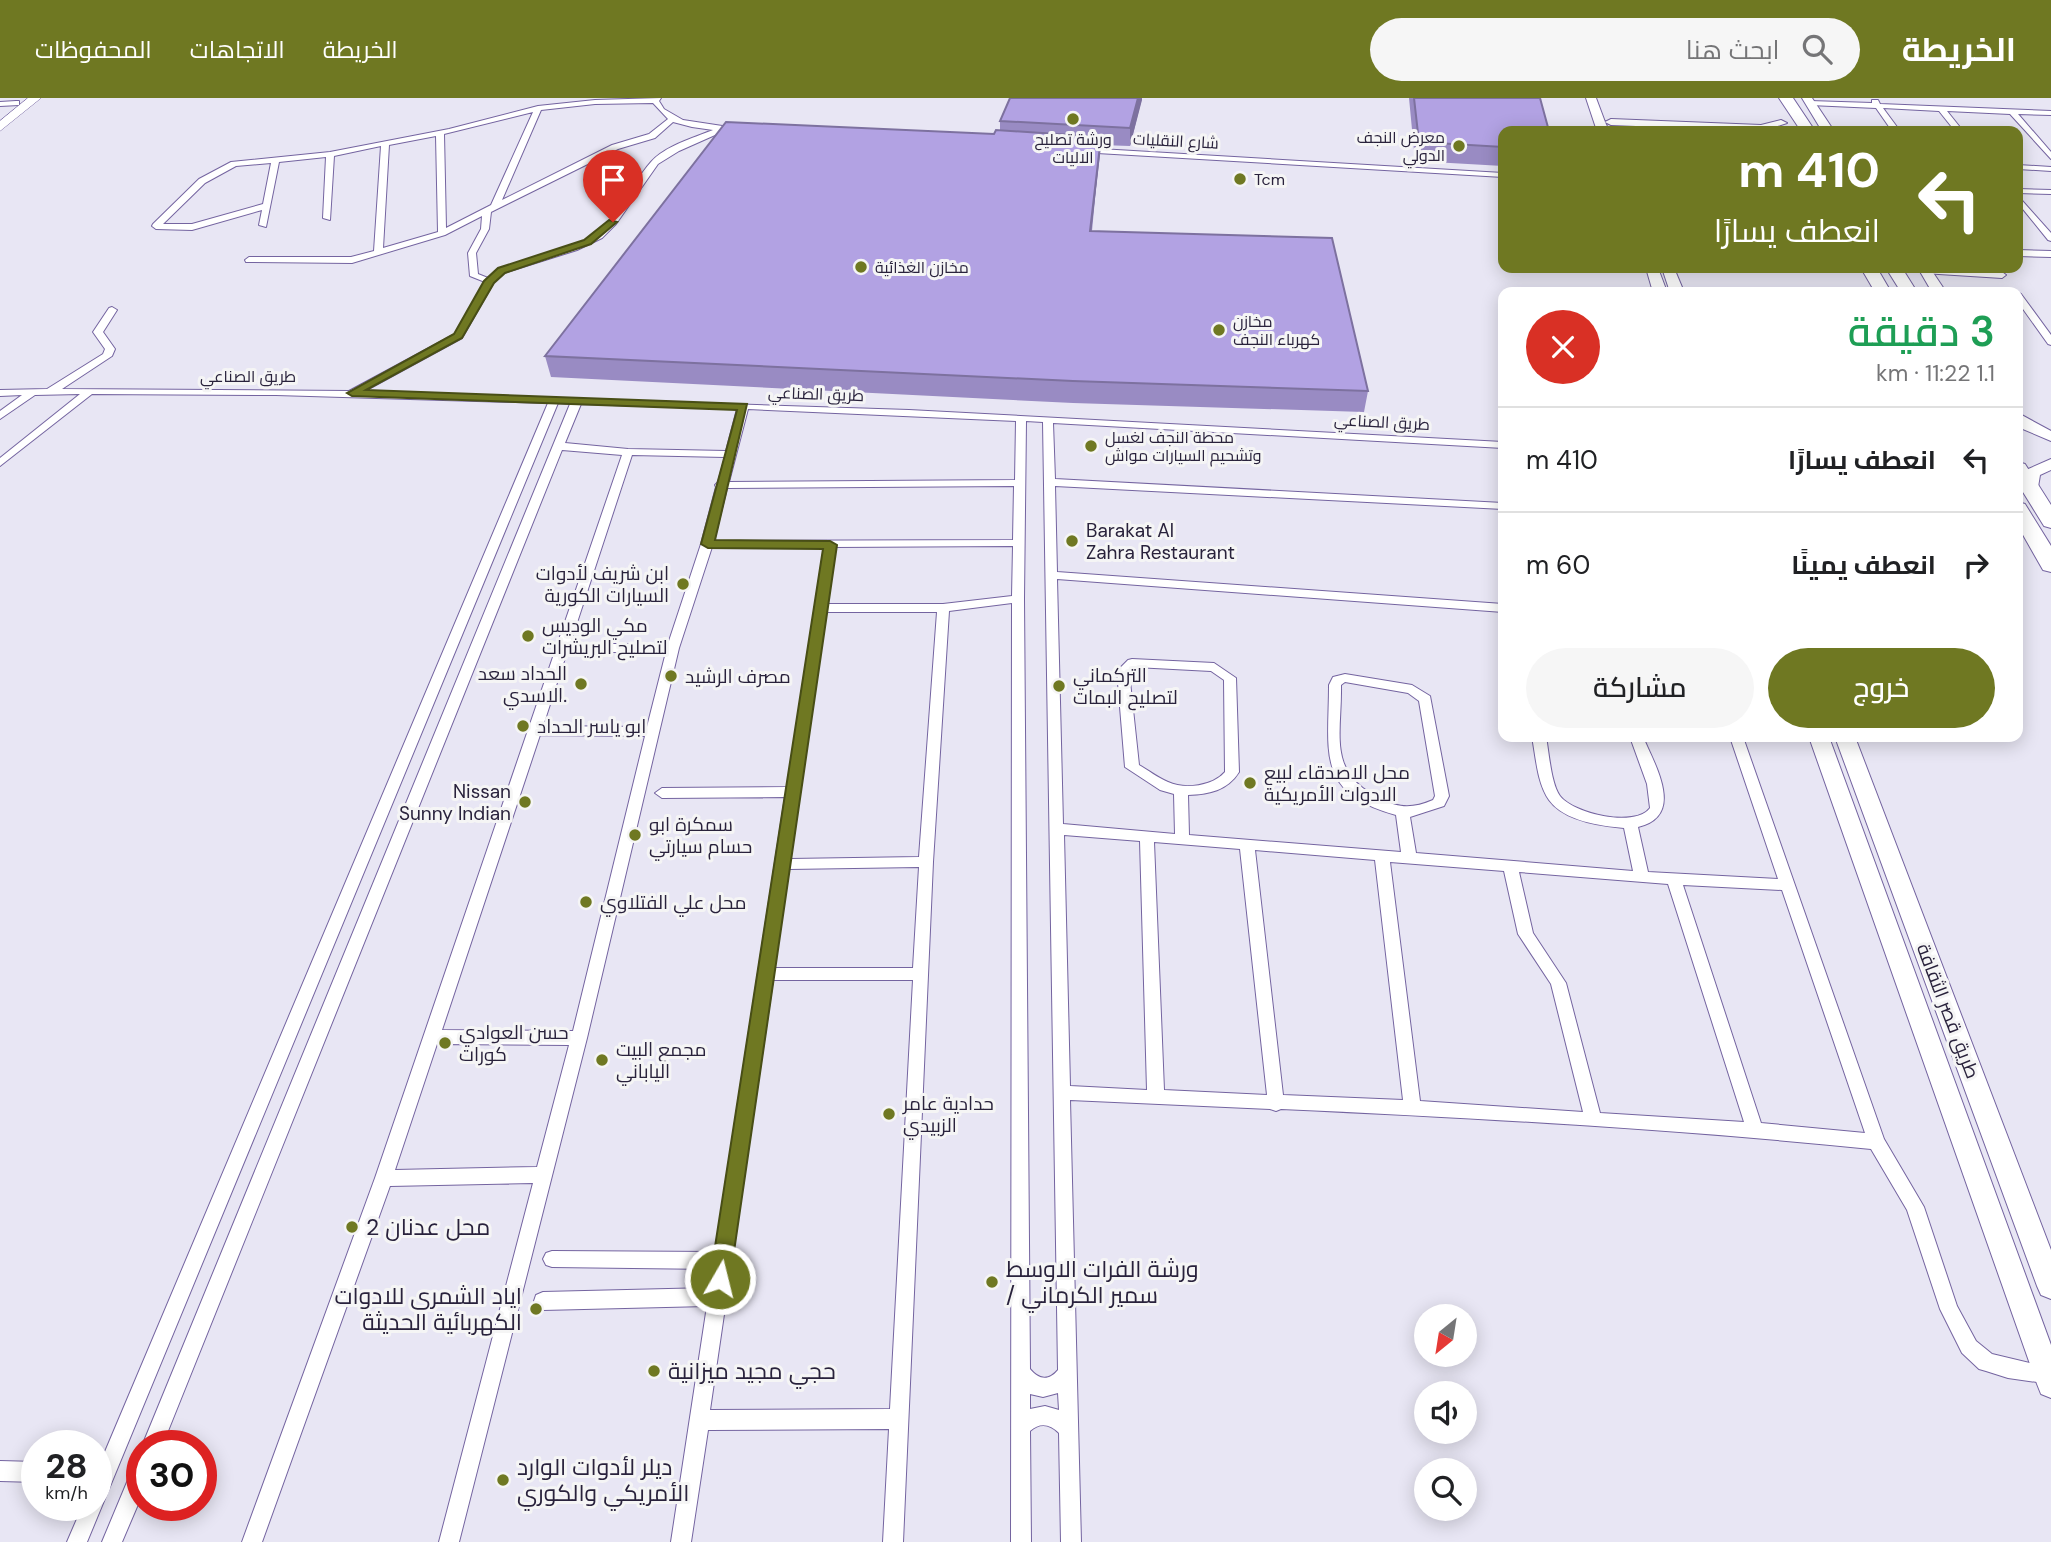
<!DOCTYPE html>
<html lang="ar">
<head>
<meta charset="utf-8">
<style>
  :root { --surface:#fff; --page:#f6f6f6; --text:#202124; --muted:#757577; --line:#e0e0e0; --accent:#6f7822 }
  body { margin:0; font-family:"DM Sans",Cairo,sans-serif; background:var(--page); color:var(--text); direction:rtl; height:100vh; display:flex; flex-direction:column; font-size:26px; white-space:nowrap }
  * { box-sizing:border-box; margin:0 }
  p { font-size:23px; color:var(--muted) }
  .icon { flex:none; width:38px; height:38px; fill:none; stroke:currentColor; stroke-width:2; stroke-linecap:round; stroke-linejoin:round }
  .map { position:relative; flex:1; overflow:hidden; direction:ltr }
  .details { position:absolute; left:1498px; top:189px; width:525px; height:455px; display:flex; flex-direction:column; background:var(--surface); border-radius:14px; box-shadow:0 4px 18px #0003; direction:rtl }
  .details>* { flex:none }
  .guide { position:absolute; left:1498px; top:28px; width:525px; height:147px; border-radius:14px; box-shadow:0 4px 18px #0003; direction:rtl; background:#6f7822; color:#fff; overflow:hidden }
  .needle { width:46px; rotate:210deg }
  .fabs { position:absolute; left:1414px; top:1206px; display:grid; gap:14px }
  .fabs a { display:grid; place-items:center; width:63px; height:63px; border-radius:50%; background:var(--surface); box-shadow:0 4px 18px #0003; font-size:35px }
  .speed { position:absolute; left:21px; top:1332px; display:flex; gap:14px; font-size:35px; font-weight:700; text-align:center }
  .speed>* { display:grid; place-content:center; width:91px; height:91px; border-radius:50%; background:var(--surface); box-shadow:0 4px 18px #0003; line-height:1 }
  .speed small { font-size:18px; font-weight:400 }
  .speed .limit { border:10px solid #d22; background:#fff; color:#111 }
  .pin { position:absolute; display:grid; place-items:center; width:60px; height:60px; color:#fff; margin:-72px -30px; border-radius:50% 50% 50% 0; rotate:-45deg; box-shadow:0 0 7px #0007 }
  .pin .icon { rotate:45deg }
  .me { position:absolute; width:77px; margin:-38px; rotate:8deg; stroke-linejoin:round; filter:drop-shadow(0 0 5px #0008) }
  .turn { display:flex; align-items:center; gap:24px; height:147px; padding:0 28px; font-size:32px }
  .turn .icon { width:91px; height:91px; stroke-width:2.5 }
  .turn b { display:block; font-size:49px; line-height:60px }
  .round { display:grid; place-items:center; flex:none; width:74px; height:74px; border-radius:37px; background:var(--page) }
  .headline { display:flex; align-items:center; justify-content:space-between; height:119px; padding:0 28px }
  h1 { font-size:42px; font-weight:600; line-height:52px; color:#1e9e55 }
  .primary-button { display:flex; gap:14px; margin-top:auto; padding:14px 28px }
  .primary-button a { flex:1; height:80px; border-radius:42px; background:var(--accent); color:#fff; font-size:28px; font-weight:600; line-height:80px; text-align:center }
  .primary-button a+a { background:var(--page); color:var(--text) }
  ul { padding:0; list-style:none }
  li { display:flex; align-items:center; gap:21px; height:105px; padding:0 28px; border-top:2px solid var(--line) }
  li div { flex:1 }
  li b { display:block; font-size:26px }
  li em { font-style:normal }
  header { display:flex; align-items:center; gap:42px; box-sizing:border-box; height:98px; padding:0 35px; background:var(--accent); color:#fff }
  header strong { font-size:33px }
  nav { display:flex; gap:38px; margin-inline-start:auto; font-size:24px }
  .search { width:490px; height:63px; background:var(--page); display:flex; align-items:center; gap:18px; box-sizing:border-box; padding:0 24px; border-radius:38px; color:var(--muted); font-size:26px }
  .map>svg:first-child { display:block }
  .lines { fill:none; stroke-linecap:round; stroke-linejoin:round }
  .street-casing { stroke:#7464a0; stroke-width:2 }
  .secondary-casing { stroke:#7464a0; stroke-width:2 }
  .primary-casing { stroke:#7464a0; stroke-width:1 }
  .highway-casing { stroke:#7464a0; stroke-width:2 }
  .street { fill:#fff; fill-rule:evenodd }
  .secondary { fill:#fff; fill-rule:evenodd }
  .primary { fill:#fff; fill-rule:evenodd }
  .highway { fill:#fff; fill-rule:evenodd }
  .wall { fill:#998bc3 }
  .shaded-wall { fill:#7d719f }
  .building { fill:#b2a2e3; stroke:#7d719f; stroke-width:2 }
  .route { fill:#6f7822; stroke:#484e16; stroke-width:2 }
  .poi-dot { fill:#6f7822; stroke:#f5f5f5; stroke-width:2.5 }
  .labels { text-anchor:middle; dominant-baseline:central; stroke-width:6; stroke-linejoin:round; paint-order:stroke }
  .far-poi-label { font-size:16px; fill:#29223c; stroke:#f5f5f5; text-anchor:start }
  .far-street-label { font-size:16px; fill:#29223c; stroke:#f5f5f5 }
  .poi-label { font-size:19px; fill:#29223c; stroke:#f5f5f5; text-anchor:start }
  .street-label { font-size:19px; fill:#29223c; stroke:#f5f5f5 }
  .near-poi-label { font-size:23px; fill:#29223c; stroke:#f5f5f5; text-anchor:start }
</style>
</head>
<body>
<header>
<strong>الخريطة</strong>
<div class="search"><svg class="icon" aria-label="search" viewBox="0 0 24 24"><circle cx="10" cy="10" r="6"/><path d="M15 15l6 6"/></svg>ابحث هنا</div>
<nav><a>الخريطة</a><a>الاتجاهات</a><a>المحفوظات</a></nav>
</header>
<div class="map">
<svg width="2051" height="1444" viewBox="0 0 2051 1444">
  <rect width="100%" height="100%" fill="#e8e6f4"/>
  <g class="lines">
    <g class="street-casing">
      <path id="street" d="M 661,0 L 659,3 L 664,11 L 683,22 L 742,31 L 738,33 L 724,33 L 679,53 L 658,66 L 616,126 L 602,140 L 577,152 L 504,175 L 494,184 L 462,240 L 363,294 L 909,312 L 1503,344 L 1503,350 L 1053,325 L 1055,381 L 1503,405 L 1503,411 L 1055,388 L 1057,474 L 1503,506 L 1503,514 L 1057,481 L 1063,726 L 1175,736 L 1174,696 L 1160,692 L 1125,669 L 1117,573 L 1128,562 L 1132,561 L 1214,565 L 1236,580 L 1239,674 C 1227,693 1209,696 1188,697 L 1189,737 L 1401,754 L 1396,717 C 1315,695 1329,654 1329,587 L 1333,579 L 1345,576 L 1412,587 L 1430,598 L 1449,698 L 1444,708 L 1410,719 L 1416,755 L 1633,773 L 1624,730 C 1600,728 1564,723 1549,702 C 1537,685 1536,659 1532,639 L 1546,639 C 1549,654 1551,686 1560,698 C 1574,716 1635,730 1650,710 L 1647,686 L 1630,639 L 1643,639 C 1656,669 1685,718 1638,729 L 1648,774 L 1778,781 L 1730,639 L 1743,639 L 1884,1041 L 1924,1109 L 1957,1208 L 1976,1243 L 1992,1256 L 2051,1270 L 2051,1286 L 2008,1280 L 1986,1273 L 1979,1271 L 1962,1255 L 1940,1211 L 1907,1112 L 1871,1051 C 1675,1031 1478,1020 1281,1011 L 1276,1013 L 1270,1011 L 1070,1002 L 1081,1444 L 1061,1444 L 1059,1335 C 1050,1326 1040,1324 1030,1333 L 1031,1444 L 1011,1444 L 1012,505 L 949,513 L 933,764 L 903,1444 L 883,1444 L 889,1331 L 708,1332 L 691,1444 L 671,1444 L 707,1208 L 543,1212 L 536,1209 L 534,1203 L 536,1197 L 543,1194 L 710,1190 L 713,1171 L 552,1169 L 546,1167 L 543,1161 L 546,1155 L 552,1153 L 715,1154 L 785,699 L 662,700 L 655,695 L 662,690 L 787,689 L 824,449 L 712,449 L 679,550 L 587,940 L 459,1444 L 439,1444 L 533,1085 L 390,1088 L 262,1444 L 242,1444 L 375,1080 L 622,357 L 562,352 L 162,1348 L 142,1348 L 570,306 L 558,305 L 87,1444 L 67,1444 L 83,1407 L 96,1407 L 96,1375 L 548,305 L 276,297 L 92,296 L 0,368 L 0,360 L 80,296 L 35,297 L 0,321 L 0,313 L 22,297 L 0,298 L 0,292 L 47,291 L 103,256 L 105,251 L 93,234 L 109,210 L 112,209 L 117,212 L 103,234 L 115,251 L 112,258 L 62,291 L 349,293 L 455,236 L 485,184 L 470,178 L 468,155 L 481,131 L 482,118 L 445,137 L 352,165 L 246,164 L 245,162 L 249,159 L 351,159 L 374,153 L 381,48 L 334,58 L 330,122 L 323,120 L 326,59 L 279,64 L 266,129 L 259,127 L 262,112 L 192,132 L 156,131 L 152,128 L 153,126 L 199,81 L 231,64 L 330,54 L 449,31 L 538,8 L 595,2 ZM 653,5 L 668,21 L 649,36 L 612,47 L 502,102 L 541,12 L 595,6 ZM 533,14 L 491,107 L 446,130 L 444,36 ZM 673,24 L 692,29 L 713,32 C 693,40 665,48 651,64 C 631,86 620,121 595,137 C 567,155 529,161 498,171 L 488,180 L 478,176 L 476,155 L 489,131 L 491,114 L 618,51 L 655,40 ZM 436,38 L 438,134 L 383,150 L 389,47 ZM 271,65 L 263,106 L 192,126 L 163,126 L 205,85 L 236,68 ZM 581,306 L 737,311 L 726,353 L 628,351 L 565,345 ZM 748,311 L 1016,323 L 1015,382 L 729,384 ZM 1026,323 L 1043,324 L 1058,1272 C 1049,1283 1039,1282 1030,1271 L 1024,501 ZM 632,357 L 725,359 L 718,384 L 715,387 L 716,389 L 701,446 L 668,546 L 570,546 ZM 1014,388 L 1013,442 L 714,443 L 727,390 ZM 1013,448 L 1012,498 L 943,506 L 827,506 L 835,449 ZM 826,514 L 937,514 L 919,759 L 790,761 ZM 567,554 L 666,554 L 647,629 L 543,628 ZM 1135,569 L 1211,573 L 1224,582 L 1225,674 C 1213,688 1185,692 1168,684 C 1158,680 1148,672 1139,667 L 1129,574 ZM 1345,584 L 1408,595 L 1419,603 L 1435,698 L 1433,702 C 1414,710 1400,711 1381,701 C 1326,675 1342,637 1341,587 ZM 540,637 L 645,638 L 573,933 L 442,932 ZM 1064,737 L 1140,743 L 1147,992 L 1070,988 ZM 1154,744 L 1240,751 L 1267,997 L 1164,992 ZM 1255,752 L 1375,762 L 1403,1002 L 1283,997 ZM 1390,764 L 1504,773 L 1518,836 L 1551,886 L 1583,1014 L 1420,1003 ZM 919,769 L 913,870 L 774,870 L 789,771 ZM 1519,774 L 1668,786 L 1744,1024 L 1600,1015 L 1566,885 L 1533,835 ZM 1683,787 L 1782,792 L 1865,1035 L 1761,1025 ZM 773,882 L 913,882 L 890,1311 L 710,1312 ZM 437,946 L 569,947 L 537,1069 L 395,1072 ZM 1058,1295 L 1059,1312 L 1045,1308 L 1030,1311 L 1030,1296 L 1043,1299 Z
        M 1872,2 L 1878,2 L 1880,6 L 2051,13 L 2051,17 L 2018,16 L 2051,54 L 2051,61 L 2010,16 L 1947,13 L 1963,33 L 1955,33 L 1939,13 L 1883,10 L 1900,33 L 1892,33 L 1876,10 L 1810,7 L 1806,5 L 1810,3 L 1872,5 Z
        M 16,3 L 19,3 L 19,7 L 0,8 L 0,4 Z
        M 1083,50 L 1503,75 L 1503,79 L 1080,54 L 1079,52 Z
        M 2018,67 L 2051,69 L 2051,73 L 2018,71 Z
        M 2018,91 L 2051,92 L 2051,96 L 2018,95 Z
        M 2018,98 L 2051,135 L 2051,143 L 2048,142 L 2018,105 Z
        M 2018,152 L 2051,153 L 2051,159 L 2018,158 Z
        M 1926,170 L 2002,174 L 2006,177 L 2002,180 L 1923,175 L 1923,171 Z
        M 2018,195 L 2021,196 L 2051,237 L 2051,247 L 2048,246 L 2018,204 Z
        M 142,1362 L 142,1397 L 122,1444 L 102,1444 L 135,1365 Z
        M 0,1363 L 37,1364 L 37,1384 L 0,1383 Z"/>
    </g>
    <g class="secondary-casing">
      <path id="secondary" d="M 1586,0 L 1596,0 L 1605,24 L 1611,21 L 1761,27 L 1781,22 L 1787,25 L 1762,33 L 1611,27 L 1605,24 L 1609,33 L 1597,33 Z
        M 1802,0 L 1812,0 L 1834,33 L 1822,33 Z
        M 1646,170 L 1658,170 L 1667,194 L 1653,194 Z
        M 1662,170 L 1674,170 L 1684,194 L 1670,194 Z
        M 1918,170 L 1930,170 L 1946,194 L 1932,194 Z
        M 2018,315 L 2051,333 L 2051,343 L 2018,329 Z
        M 2051,361 L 2051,372 L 2040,377 L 2037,395 L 2025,395 L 2023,392 L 2026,372 Z
        M 1809,639 L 1829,639 L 2051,1247 L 2051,1300 L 2041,1296 L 2037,1286 Z
        M 1835,639 L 1855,639 L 2051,1152 L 2051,1201 L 2041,1197 L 2037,1188 Z"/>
    </g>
    <g class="primary-casing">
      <path id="primary" d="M 28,0 L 41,0 L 0,33 L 0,23 Z"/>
    </g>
    <g class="highway-casing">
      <path id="highway" d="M 1779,0 L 1793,0 L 1815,33 L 1801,33 Z
        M 1861,170 L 1877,170 L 1891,194 L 1875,194 Z
        M 1886,170 L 1902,170 L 1917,194 L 1901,194 Z
        M 2018,364 L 2025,366 L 2051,407 L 2051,430 L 2044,428 L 2018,386 Z
        M 2018,404 L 2025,406 L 2051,448 L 2051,474 L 2043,472 L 2018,428 Z"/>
    </g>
    <use href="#street" class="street"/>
    <use href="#secondary" class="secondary"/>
    <use href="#primary" class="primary"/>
    <use href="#highway" class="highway"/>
  </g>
  <path class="wall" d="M 1010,0 L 1142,0 L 1130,48 L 1100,47 L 1092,133 L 1368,293 L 1364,314 L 1073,305 L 551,279 L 545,258 L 1000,33 L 1000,23 Z
    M 1409,0 L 1540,0 L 1503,33 L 1503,68 L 1415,63 Z"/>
  <path class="shaded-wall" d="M 1138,0 L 1142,0 L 1142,2 L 1130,48 L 1130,30 Z
    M 1101,39 L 1100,57 L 1089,153 L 1090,133 Z"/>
  <path class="building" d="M 1010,0 L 1138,0 L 1130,30 L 1000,23 Z
    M 1414,0 L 1540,0 L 1549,33 L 1503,33 L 1503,49 L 1419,44 Z
    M 726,24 L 994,36 L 996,32 L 1101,39 L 1090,133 L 1332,140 L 1368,293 L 1073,283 L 545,258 Z"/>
  <path class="route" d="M 609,122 L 617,124 L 591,146 L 505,175 L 494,185 L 462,240 L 366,292 L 747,306 L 715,442 L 830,443 L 837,447 L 730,1181 L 727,1188 L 720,1191 L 713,1188 L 710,1181 L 823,451 L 708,450 L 701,446 L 737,312 L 352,298 L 347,295 L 454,236 L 484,183 L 498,170 L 584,142 Z"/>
  <g class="poi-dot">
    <circle cx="1073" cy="21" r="7"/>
    <circle cx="1459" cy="48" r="7"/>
    <circle cx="1240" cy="81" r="7"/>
    <circle cx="861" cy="169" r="7"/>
    <circle cx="1219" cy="232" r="7"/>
    <circle cx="1091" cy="348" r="7"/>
    <circle cx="1072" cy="443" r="7"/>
    <circle cx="683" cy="486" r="7"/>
    <circle cx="528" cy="538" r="7"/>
    <circle cx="671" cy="578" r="7"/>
    <circle cx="581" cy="586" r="7"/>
    <circle cx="1059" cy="588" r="7"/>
    <circle cx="523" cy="628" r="7"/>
    <circle cx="1250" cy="685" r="7"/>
    <circle cx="525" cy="704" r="7"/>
    <circle cx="635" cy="737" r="7"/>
    <circle cx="586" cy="804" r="7"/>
    <circle cx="445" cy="945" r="7"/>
    <circle cx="602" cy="962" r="7"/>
    <circle cx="889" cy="1016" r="7"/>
    <circle cx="352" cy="1129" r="7"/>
    <circle cx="992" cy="1184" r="7"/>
    <circle cx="536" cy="1211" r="7"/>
    <circle cx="654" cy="1273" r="7"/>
    <circle cx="503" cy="1382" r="7"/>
  </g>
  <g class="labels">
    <g class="far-poi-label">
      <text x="1445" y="39" text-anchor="end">معرض النجف<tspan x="1445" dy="18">الدولي</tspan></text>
      <text x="1073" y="41" text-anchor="middle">ورشة تصليح<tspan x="1073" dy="18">الاليات</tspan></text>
      <text x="1254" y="81">Tcm</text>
      <text x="875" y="169">مخازن الغذائية</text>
      <text x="1233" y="223">مخازن<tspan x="1233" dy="18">كهرباء النجف</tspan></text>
      <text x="1105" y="339">محطة النجف لغسل<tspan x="1105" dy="18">وتشحيم السيارات مواش</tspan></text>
    </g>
    <g class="far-street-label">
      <text transform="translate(1176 43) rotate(3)">شارع النقليات</text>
      <text x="248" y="278">طريق الصناعي</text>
      <text transform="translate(816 296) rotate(2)">طريق الصناعي</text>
      <text transform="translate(1382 324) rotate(3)">طريق الصناعي</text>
    </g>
    <g class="poi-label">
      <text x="1086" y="432">Barakat Al<tspan x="1086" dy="22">Zahra Restaurant</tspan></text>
      <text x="669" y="475" text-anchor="end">ابن شريف لأدوات<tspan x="669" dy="22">السيارات الكورية</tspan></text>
      <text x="542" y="527">مكي الوديس<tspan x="542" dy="22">لتصليح البريشرات</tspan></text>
      <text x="567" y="575" text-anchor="end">الحداد سعد<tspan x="567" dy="22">الاسدي.</tspan></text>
      <text x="1073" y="577">التركماني<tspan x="1073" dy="22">لتصليح البمات</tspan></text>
      <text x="685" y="578">مصرف الرشيد</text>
      <text x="537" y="628">ابو ياسر الحداد</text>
      <text x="1264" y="674">محل الاصدقاء لبيع<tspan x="1264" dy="22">الادوات الأمريكية</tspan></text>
      <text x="511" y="693" text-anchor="end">Nissan<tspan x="511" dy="22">Sunny Indian</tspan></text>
      <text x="649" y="726">سمكرة ابو<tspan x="649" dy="22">حسام سيارتي</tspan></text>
      <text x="600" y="804">محل علي الفتلاوي</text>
      <text x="459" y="934">حسن العوادي<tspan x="459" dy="22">كورات</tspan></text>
      <text x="616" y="951">مجمع البيت<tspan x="616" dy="22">الياباني</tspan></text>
      <text x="903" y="1005">حدادية عامر<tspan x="903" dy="22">الزبيدي</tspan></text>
    </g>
    <g class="street-label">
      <text transform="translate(1948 913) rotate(69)">طريق قصر الثقافة</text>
    </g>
    <g class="near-poi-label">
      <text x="366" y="1129">محل عدنان 2</text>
      <text x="1006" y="1171">ورشة الفرات الاوسط<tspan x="1006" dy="26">/ سمير الكرماني</tspan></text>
      <text x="522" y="1198" text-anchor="end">اياد الشمري للادوات<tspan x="522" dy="26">الكهربائية الحديثة</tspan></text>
      <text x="668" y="1273">حجي مجيد ميزانية</text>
      <text x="517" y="1369">ديلر لأدوات الوارد<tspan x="517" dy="26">الأمريكي والكوري</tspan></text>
    </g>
  </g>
</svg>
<div class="fabs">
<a><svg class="needle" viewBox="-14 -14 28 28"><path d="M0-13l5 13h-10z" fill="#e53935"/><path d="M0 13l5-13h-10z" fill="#757577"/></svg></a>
<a><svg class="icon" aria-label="sound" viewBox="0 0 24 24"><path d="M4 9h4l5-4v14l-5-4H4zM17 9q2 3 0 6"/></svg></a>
<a><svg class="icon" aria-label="search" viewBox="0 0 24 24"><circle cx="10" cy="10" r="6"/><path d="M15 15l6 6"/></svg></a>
</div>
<div class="speed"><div>28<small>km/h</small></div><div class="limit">30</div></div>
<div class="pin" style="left:613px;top:124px;background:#d93025"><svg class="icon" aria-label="arrive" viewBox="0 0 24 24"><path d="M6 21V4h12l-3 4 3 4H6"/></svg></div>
<svg class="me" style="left:720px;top:1181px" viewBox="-20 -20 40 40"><circle r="17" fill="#6f7822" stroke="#fff" stroke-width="3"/><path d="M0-11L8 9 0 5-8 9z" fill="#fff"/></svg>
<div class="guide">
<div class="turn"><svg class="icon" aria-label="left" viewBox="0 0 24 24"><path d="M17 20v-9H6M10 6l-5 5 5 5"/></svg><div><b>410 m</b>انعطف يسارًا</div></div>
</div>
<section class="details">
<div class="headline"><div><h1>3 دقيقة</h1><p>1.1 km · 11:22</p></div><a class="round" style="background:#d93025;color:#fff"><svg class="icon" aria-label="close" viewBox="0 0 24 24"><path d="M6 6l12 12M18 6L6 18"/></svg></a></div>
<ul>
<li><svg class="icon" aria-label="left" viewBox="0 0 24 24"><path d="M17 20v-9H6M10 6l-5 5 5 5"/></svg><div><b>انعطف يسارًا</b></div><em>410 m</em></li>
<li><svg class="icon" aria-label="right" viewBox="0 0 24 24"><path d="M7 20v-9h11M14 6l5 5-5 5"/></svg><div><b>انعطف يمينًا</b></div><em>60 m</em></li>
</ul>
<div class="primary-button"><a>خروج</a><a>مشاركة</a></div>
</section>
</div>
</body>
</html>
